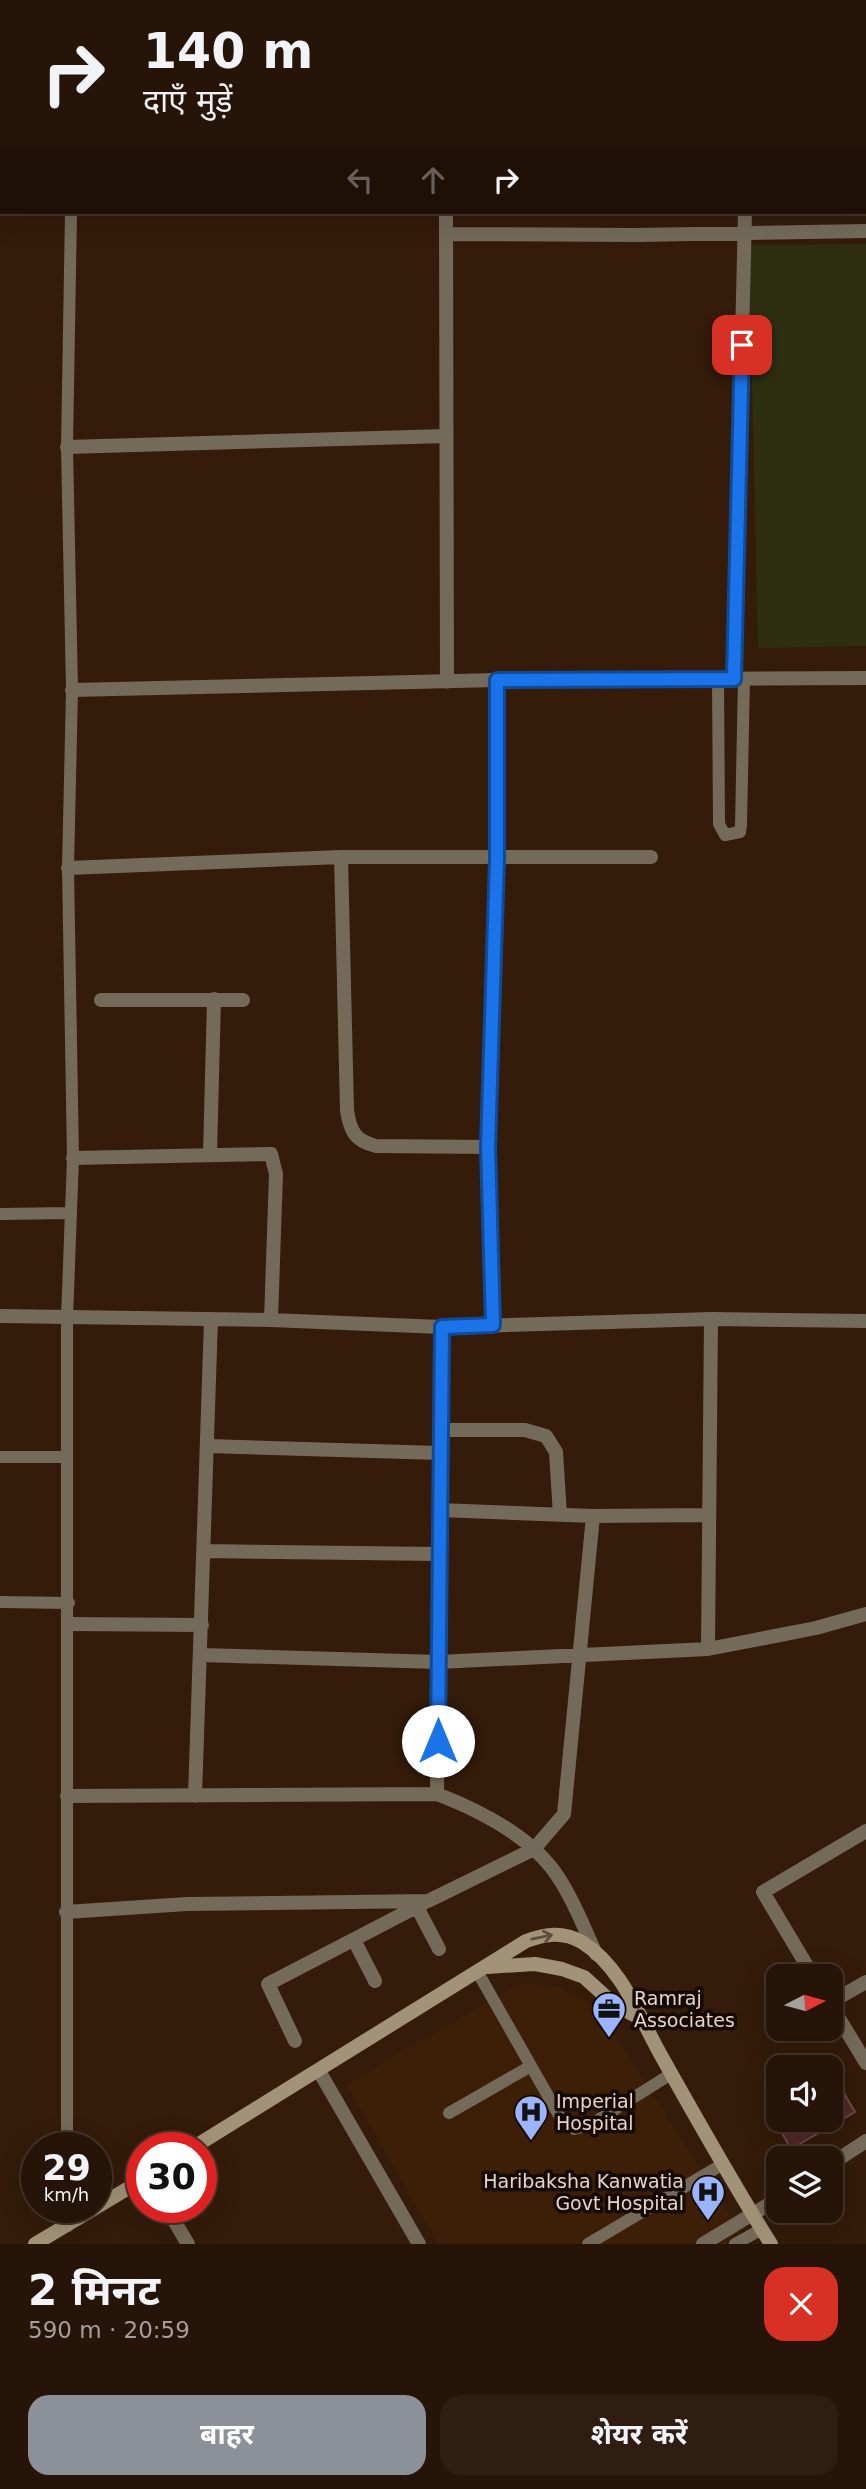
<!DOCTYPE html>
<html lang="hi">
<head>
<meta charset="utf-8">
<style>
  :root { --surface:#271408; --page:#2f1d12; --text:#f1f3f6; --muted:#a49e9c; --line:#433329; --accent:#8c9099 }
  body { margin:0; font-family:"DejaVu Sans","Noto Sans Devanagari",sans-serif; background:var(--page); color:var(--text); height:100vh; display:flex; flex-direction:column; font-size:26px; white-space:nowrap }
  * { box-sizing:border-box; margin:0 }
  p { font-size:23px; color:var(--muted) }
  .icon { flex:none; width:38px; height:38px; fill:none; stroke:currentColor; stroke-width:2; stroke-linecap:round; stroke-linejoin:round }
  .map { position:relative; height:2244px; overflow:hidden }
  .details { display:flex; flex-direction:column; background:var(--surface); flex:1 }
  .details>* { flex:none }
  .top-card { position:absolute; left:0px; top:0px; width:866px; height:214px; box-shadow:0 7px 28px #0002,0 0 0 2px var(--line); background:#271408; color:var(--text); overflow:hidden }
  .needle { width:46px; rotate:84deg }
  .buttons { position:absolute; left:766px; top:1964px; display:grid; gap:14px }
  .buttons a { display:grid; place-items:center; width:77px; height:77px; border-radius:14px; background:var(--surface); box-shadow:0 7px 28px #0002,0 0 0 2px var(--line); font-size:35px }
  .speed { position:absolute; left:21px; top:2132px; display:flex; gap:14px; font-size:35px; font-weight:700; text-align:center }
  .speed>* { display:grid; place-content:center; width:91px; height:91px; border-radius:50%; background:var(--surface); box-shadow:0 7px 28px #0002,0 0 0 2px var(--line); line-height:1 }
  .speed small { font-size:18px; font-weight:400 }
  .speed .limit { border:10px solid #d22; background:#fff; color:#111 }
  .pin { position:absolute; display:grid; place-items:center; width:60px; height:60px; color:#fff; margin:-30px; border-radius:14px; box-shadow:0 4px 10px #0006 }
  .me { position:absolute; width:77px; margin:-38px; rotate:0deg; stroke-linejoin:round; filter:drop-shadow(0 0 5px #0008) }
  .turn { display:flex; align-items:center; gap:24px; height:147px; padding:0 28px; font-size:32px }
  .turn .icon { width:91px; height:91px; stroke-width:2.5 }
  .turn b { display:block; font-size:49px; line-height:60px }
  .lanes { display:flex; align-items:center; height:66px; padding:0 28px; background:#0003; justify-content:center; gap:35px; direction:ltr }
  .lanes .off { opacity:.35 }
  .round { display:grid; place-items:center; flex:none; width:74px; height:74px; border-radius:21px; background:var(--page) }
  .overview { display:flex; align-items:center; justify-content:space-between; height:119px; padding:0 28px }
  h1 { font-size:42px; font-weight:700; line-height:52px }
  .button { display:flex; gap:14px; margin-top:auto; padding:14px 28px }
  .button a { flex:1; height:80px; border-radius:21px; background:var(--accent); color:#fff; font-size:28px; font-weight:700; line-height:80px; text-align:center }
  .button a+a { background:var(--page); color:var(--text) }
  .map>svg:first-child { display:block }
  .built { fill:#3d1f08 }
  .green { fill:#2e2f11 }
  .building { fill:#512825; stroke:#6b4946; stroke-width:2 }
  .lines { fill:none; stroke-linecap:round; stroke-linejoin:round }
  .lane { stroke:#736a59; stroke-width:12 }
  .street { stroke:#736a59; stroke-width:14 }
  .secondary { stroke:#a29378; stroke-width:14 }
  .oneway { stroke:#5b4e3e }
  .route-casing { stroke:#114b97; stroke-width:18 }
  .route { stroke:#1a73e8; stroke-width:12 }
  .labels { text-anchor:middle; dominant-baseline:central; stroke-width:7; stroke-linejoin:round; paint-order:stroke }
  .poi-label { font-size:19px; fill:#e5d4c9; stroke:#140904; text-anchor:start }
</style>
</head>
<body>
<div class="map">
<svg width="866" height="2244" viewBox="0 0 866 2244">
  <rect width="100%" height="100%" fill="#341b0a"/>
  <path class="built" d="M 520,1983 L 562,1988 L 597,2007 L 748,2244 L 438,2244 L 346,2084 Z"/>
  <path class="green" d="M 866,244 L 866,646 L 758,648 L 749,245 Z"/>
  <path class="building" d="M 831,2071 L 855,2112 L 791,2149 L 774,2119 L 831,2119 Z"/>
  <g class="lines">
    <path class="lane" d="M 140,0 L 140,2
      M 732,0 L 733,2
      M 73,2 L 73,0
      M 0,34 L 2,34
      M 718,679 L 719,824 L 725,835 L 740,832 L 741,825 L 744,678
      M 0,1214 L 71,1213
      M 0,1457 L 67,1457
      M 0,1602 L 69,1603
      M 477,1971 L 560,2117 L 574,2129 L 590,2125 L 671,2074
      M 449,2113 L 531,2066
      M 67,2147 L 67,1318 L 73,1158 L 68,868 L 72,690 L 67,447 L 71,212
      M 68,2207 L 68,2226
      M 588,2244 L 723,2164
      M 735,2244 L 762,2229"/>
    <path class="street" d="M 864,23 L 866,23
      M 446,212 L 447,682
      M 446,234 L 636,235 L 866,231
      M 67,447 L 446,436
      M 734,679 L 745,212
      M 72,690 L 497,680 L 866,678
      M 341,857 L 347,1110 C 350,1131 355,1141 376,1146 L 488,1147
      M 68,868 L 341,857 L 651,857
      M 101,1000 L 243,1000
      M 210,1154 L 214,999
      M 73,1158 L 271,1154 L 276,1174 L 271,1320
      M 0,1316 L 271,1320 L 441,1327 L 711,1319 L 866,1321
      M 493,1325 L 488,1147 L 497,858 L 497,680
      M 440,1430 L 525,1430 L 546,1436 L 556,1452 L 560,1515
      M 208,1446 L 440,1453
      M 593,1516 L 709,1515
      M 204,1551 L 439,1554
      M 69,1624 L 202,1625
      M 708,1649 L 711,1319
      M 201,1655 L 438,1662 L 708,1649 L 816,1628 L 866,1614
      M 437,1794 C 481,1811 535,1839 560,1880 C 575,1903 585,1930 596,1954
      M 67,1796 L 437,1794 L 441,1327
      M 195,1796 L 211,1320
      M 417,1907 L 439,1949
      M 66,1912 L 187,1904 L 428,1901 L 534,1849 L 564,1814 L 593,1516 L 439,1510
      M 354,1940 L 375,1981
      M 813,1976 L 763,1892 L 866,1831
      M 831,2002 L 866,1982
      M 831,2005 L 866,2063
      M 295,2041 L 268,1984 L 424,1903
      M 319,2071 L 419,2244
      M 831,2164 L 866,2141
      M 166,2207 L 188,2244
      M 703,2244 L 779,2198"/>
    <path class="secondary" d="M 487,1967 L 535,1964 L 562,1969 L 584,1977 L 615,2005 L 640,2018
      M 194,2147 L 526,1941 C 546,1934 562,1931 582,1942 C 623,1968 640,2019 663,2059 C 698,2121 733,2184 771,2244
      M 35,2244 L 142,2180"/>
  </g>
  <defs><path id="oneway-shaft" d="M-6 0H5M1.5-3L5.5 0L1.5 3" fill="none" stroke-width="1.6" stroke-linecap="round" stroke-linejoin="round" transform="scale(1.75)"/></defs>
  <use class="oneway" href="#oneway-shaft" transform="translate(542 1937) rotate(-12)"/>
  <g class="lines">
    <g class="route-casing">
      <path id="route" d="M 438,1741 L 442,1327 L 493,1325 L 488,1147 L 497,858 L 497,680 L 734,679 L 742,345"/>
    </g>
    <use href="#route" class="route"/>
  </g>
  <defs>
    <g id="office-pin" transform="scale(1.75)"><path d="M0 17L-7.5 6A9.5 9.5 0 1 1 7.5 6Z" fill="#9cb4fd" stroke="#140904"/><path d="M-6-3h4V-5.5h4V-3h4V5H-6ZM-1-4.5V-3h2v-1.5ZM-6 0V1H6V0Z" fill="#111"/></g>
    <g id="hospital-pin" transform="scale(1.75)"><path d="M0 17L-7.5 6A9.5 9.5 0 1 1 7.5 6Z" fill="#9cb4fd" stroke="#140904"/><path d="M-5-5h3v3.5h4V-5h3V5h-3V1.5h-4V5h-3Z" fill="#111"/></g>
  </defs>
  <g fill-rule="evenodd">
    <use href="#office-pin" x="609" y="2009"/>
    <use href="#hospital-pin" x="531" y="2112"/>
    <use href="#hospital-pin" x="708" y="2192"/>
  </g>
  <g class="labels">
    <g class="poi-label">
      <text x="634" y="1998">Ramraj<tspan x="634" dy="22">Associates</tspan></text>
      <text x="556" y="2101">Imperial<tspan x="556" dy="22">Hospital</tspan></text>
      <text x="684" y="2181" text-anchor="end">Haribaksha Kanwatia<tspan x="684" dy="22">Govt Hospital</tspan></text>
    </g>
  </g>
</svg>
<div class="buttons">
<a><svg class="needle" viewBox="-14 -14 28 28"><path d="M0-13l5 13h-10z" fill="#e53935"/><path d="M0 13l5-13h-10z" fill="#a49e9c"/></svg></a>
<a><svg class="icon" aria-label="sound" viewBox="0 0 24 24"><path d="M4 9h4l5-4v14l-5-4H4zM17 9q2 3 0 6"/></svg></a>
<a><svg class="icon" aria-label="layers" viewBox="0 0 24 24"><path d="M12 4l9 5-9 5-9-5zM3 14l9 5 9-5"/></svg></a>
</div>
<div class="speed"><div>29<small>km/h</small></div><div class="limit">30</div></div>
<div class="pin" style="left:742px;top:345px;background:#d93025"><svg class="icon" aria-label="arrive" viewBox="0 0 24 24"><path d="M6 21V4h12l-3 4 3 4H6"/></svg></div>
<svg class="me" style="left:438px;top:1741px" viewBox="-20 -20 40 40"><circle r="19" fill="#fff"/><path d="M0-13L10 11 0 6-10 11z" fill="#1a73e8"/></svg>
<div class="top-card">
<div class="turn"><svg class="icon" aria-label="right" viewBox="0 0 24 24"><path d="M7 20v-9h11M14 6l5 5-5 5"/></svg><div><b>140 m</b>दाएँ मुड़ें</div></div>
<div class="lanes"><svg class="icon off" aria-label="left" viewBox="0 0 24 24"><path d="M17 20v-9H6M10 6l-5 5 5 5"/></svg><svg class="icon off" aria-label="ahead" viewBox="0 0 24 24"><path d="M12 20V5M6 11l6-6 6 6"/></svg><svg class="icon" aria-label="right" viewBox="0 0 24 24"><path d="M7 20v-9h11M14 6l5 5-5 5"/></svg></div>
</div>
</div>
<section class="details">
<div class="overview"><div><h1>2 मिनट</h1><p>590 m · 20:59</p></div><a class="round" style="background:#d93025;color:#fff"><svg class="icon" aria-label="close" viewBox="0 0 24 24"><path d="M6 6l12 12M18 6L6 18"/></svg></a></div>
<div class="button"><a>बाहर</a><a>शेयर करें</a></div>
</section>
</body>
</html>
